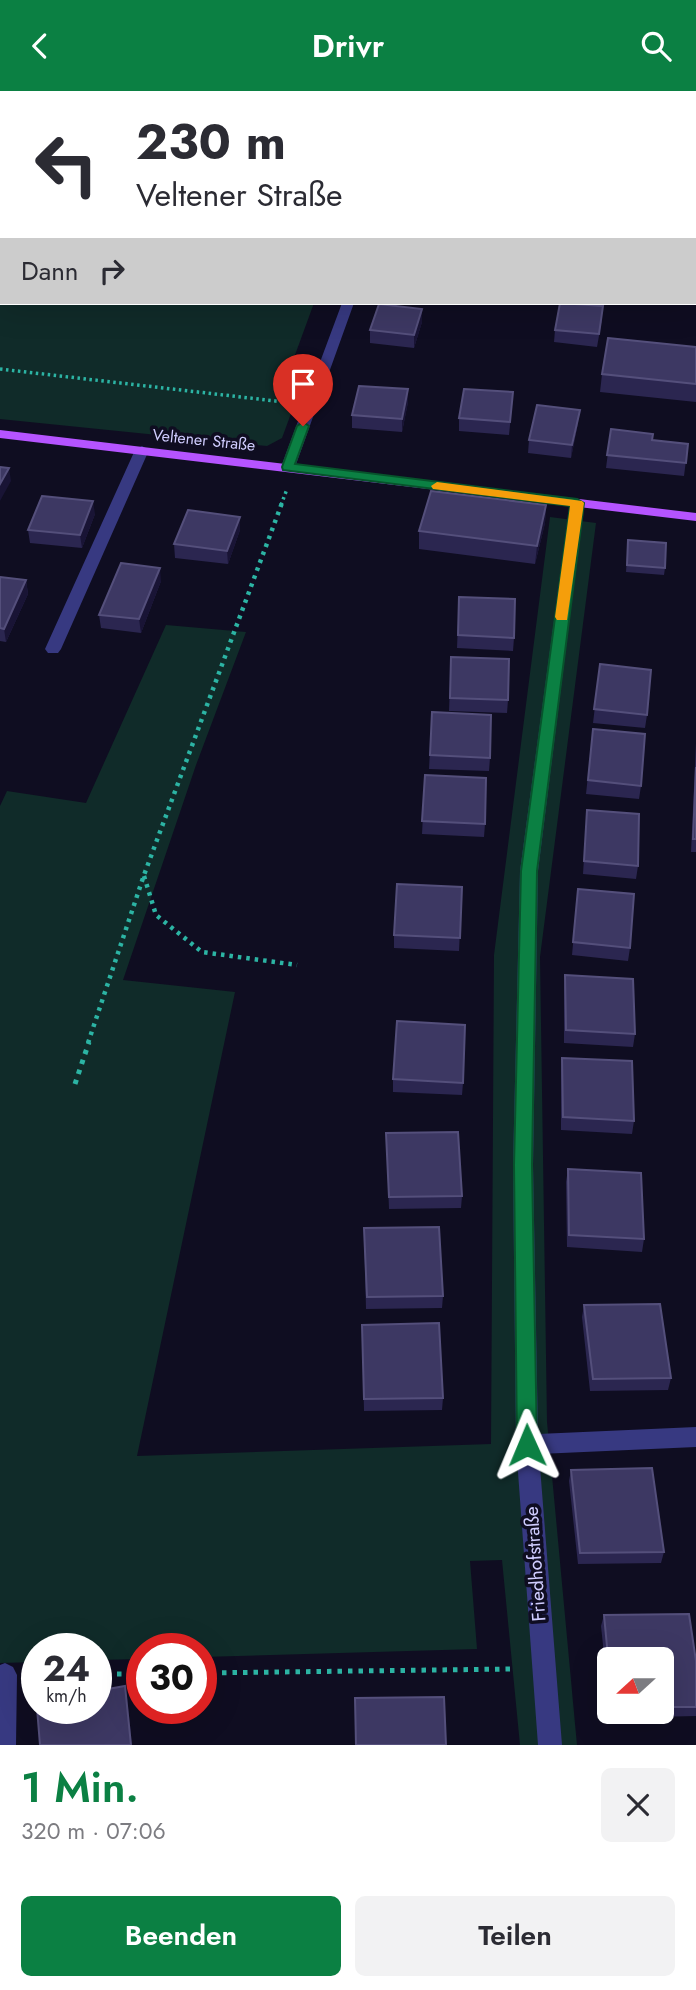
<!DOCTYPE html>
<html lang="de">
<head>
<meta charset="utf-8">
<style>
  :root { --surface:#fff; --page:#f2f2f3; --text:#2b2b33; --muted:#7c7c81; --accent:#0b8043 }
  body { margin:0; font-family:Jost,sans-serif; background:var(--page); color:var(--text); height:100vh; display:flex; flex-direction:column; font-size:26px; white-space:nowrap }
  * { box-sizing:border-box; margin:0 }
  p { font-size:23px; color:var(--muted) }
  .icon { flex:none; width:38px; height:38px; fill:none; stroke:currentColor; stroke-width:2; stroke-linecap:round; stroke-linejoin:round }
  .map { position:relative; height:1654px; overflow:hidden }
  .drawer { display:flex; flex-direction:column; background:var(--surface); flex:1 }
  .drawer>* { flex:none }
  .banner { position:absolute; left:0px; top:0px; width:696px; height:214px; box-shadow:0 7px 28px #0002; background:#fff; color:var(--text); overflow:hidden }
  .needle { width:46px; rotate:249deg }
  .controls { position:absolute; left:597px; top:1556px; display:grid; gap:14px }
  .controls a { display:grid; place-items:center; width:77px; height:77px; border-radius:10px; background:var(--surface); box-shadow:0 7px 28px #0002; font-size:35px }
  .speed { position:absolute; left:21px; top:1542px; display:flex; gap:14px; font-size:35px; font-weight:700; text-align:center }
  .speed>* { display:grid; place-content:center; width:91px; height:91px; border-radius:50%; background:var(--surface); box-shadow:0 7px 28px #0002; line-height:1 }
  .speed small { font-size:18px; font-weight:400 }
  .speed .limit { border:10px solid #d22; background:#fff; color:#111 }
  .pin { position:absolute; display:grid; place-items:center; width:60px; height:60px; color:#fff; margin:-72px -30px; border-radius:50% 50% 50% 0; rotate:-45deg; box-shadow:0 0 7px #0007 }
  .pin .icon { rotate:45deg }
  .me { position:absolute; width:77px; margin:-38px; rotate:359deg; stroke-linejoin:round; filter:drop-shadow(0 0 5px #0008) }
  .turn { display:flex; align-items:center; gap:24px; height:147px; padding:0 21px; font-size:32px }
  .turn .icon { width:91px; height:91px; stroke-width:2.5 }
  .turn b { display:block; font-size:49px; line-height:60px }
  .then { display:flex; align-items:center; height:66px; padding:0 21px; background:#0003; gap:14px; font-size:26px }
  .round { display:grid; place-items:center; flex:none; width:74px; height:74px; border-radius:10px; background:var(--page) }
  .overview { display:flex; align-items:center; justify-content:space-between; height:119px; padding:0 21px }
  h1 { font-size:42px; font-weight:600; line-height:52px; color:var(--accent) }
  .button { display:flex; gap:14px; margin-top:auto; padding:14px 21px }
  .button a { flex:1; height:80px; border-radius:10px; background:var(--accent); color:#fff; font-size:28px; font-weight:600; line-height:80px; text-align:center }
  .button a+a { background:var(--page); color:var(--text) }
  header { display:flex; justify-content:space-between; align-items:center; height:91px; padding:0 21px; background:var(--accent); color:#fff; font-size:32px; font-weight:600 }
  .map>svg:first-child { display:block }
  .green { fill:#102b29 }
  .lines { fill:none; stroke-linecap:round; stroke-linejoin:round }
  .path-far2 { stroke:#2cb4a4; stroke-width:3.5; stroke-dasharray:2.5 3.5; stroke-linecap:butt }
  .path-far1 { stroke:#2cb4a4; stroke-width:4.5; stroke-dasharray:3.5 5; stroke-linecap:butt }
  .path { stroke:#2cb4a4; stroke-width:5; stroke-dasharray:4.5 6; stroke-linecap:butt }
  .minor { fill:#373981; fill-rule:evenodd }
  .major { fill:#b554ff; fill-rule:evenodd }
  .wall { fill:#2b2650 }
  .shaded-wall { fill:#191435 }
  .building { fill:#3d3863; stroke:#544f7b; stroke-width:2 }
  .route { fill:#0b8043; stroke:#07532c; stroke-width:2 }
  .slow { fill:#f59e0b }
  .labels { text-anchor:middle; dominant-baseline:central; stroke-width:7; stroke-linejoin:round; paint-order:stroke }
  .far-street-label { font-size:16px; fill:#d0cdff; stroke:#0f0d21 }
  .street-label { font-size:19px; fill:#d0cdff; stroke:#0f0d21 }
</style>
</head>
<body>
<header><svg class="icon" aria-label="back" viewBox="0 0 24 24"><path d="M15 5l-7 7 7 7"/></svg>Drivr<svg class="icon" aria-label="search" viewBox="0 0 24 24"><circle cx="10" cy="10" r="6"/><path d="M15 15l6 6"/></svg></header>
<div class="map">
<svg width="696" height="1654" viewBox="0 0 696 1654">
  <rect width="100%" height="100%" fill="#0f0d21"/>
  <path class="green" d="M 0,38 L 2,212 L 314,212 L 280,305 L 296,309 L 282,347 L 267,355 L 0,328 Z
    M 550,426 L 596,432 L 540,866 L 547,1331 L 577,1654 L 520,1654 L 502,1469 L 470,1470 L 477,1558 L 201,1566 L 201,1558 L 142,1558 L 142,1568 L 96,1569 L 96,1558 L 37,1558 L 37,1571 L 0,1572 L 0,715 L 7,700 L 86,712 L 166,534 L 246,541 L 196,674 L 123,889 L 235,901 L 137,1365 L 491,1353 L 494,864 Z"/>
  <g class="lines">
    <path class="path-far2" d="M 0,190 L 2,187
      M 0,278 L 284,311
      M 281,414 L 287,398"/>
    <path class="path-far1" d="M 144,785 L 156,824 L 202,861 L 297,874
      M 88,952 L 144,784 L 282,412"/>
    <path class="path" d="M 75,993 L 89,951
      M 201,1582 L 513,1578
      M 96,1583 L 142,1583"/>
    <path class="minor" d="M 402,0 L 412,0 L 412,2 L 402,2 Z
      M 342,212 L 354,212 L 295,376 L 288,380 L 283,379 L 281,376 Z
      M 142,355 L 149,359 L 61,558 L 58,562 L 48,562 L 45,558 L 135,359 Z
      M 577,408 L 584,412 L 538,780 L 533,1074 L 538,1343 L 696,1336 L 696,1356 L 539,1363 L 562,1654 L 538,1654 L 516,1354 L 513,1074 L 520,780 L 570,412 Z
      M 5,1572 L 13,1576 L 17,1584 L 16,1654 L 0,1654 L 0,1574 Z"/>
    <path class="major" d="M 0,339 L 696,422 L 696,430 L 0,347 Z"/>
  </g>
  <path class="wall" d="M 438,0 L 480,0 L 480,2 L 438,2 Z
    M 410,212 L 433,212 L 433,214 Z
    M 422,218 L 422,231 L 414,257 L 370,252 L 370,239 Z
    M 602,228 L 597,256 L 554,251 L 555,239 Z
    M 696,256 L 696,311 L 600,301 L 602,283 Z
    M 408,311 L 402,341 L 352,337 L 352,324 Z
    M 512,314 L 509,344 L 459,340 L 459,327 Z
    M 578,332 L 571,367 L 528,362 L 529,349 Z
    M 611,338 L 652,349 L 688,353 L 684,385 L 606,377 Z
    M 546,414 L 545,432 L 535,473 L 419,458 L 419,440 Z
    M 95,423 L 82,457 L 30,452 L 28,439 Z
    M 240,426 L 240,439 L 228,473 L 175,467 L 174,453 Z
    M 628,449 L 665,477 L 664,484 L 626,481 Z
    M 0,486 L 26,489 L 28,503 L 6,551 L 0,550 Z
    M 161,490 L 141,542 L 101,537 L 99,524 Z
    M 459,506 L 514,547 L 513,560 L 457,557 Z
    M 451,566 L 508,609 L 507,622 L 449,620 Z
    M 600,573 L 647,624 L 645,637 L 593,632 Z
    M 432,621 L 490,667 L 489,680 L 429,678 Z
    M 593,638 L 641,695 L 639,708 L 586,703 Z
    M 696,652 L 696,761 L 691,761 Z
    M 425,684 L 485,733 L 484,746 L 422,743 Z
    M 587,719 L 638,775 L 636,788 L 583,783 Z
    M 462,796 L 459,860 L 394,857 L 394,844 Z
    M 578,798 L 630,857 L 628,870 L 572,864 Z
    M 565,884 L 635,943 L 633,956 L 564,952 L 564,897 Z
    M 562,967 L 634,1030 L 632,1043 L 561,1039 L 561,979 Z
    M 393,988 L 463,992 L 462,1004 L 393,1001 Z
    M 386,1042 L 462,1105 L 461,1117 L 389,1118 Z
    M 568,1078 L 644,1148 L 642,1161 L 567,1156 L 566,1091 Z
    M 364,1137 L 443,1205 L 442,1217 L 366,1218 Z
    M 584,1214 L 671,1287 L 668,1299 L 590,1300 L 582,1226 Z
    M 362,1234 L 443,1307 L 442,1319 L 364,1320 Z
    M 571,1379 L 664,1461 L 661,1472 L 578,1473 L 569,1390 Z
    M 604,1524 L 696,1570 L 696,1625 L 611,1627 L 610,1620 L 662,1620 L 662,1568 L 609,1568 L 609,1611 L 601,1535 Z"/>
  <path class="shaded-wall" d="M 422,218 L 422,231 L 414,257 L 414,244 Z
    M 408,298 L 408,311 L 402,341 L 402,328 Z
    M 580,319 L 578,332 L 571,367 L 572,354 Z
    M 9,377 L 11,390 L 0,410 L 0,393 Z
    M 93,410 L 95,423 L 82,457 L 80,444 Z
    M 546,414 L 545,432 L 535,473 L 537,455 Z
    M 240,426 L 240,439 L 228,473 L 227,460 Z
    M 160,477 L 161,490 L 141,542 L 139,528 Z
    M 26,489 L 28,503 L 6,551 L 4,538 Z
    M 125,1595 L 127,1605 L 132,1654 L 131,1654 Z"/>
  <path class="building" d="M 272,0 L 272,2 L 242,1 Z
    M 560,212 L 603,215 L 599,243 L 555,239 Z
    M 379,213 L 422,218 L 414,244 L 370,239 Z
    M 608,247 L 696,256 L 696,293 L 602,283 Z
    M 359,295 L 408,298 L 402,328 L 352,324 Z
    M 464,298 L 513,301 L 510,331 L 459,327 Z
    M 537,314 L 580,319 L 572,354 L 529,349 Z
    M 611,338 L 653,343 L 652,349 L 688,353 L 686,372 L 607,364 Z
    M 0,376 L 9,377 L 0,393 Z
    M 431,400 L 546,414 L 537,455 L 419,440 Z
    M 42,405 L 93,410 L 80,444 L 28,439 Z
    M 188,419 L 240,426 L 227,460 L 174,453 Z
    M 628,449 L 666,452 L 665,477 L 627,474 Z
    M 121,472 L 160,477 L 139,528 L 99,524 Z
    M 0,486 L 26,489 L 4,538 L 0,537 Z
    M 459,506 L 515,508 L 514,547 L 458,544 Z
    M 451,566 L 509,568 L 508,609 L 450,607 Z
    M 600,573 L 651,579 L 647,624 L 594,618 Z
    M 432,621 L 491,624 L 490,667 L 430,664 Z
    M 593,638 L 645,643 L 641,695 L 588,689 Z
    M 696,676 L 696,748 L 693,748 Z
    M 425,684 L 486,687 L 485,733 L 422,730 Z
    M 587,719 L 639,723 L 638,775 L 584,770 Z
    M 397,793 L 462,796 L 460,847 L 394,844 Z
    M 578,798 L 634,803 L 630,857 L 573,851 Z
    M 565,884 L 633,888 L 635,943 L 566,939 Z
    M 397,930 L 465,934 L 463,992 L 393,988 Z
    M 562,967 L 632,970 L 634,1030 L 563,1026 Z
    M 458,1041 L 462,1105 L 389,1106 L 386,1042 Z
    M 568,1078 L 641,1082 L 644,1148 L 569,1144 Z
    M 439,1136 L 443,1205 L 367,1206 L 364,1137 Z
    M 660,1213 L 671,1287 L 593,1288 L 584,1214 Z
    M 439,1232 L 443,1307 L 364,1308 L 362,1234 Z
    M 652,1377 L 664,1461 L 580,1462 L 571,1379 Z
    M 689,1523 L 696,1570 L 696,1616 L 662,1616 L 662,1568 L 609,1568 L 609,1576 L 604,1524 Z
    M 125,1595 L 131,1654 L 40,1654 L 37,1617 L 96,1617 L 96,1600 Z
    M 444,1606 L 446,1654 L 356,1654 L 355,1607 Z"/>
  <path class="route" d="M 303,331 L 309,335 L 295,373 L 577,408 L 584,412 L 537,780 L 532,1074 L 537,1354 L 534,1360 L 527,1363 L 520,1360 L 517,1354 L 514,1074 L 521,780 L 570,415 L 283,379 L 282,376 L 297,335 Z"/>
  <path class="slow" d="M 437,391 L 582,410 L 584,412 L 567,529 L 557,529 L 555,526 L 570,415 L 433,398 L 431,395 Z"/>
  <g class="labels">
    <g class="far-street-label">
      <text transform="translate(204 349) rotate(6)">Veltener Straße</text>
    </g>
    <g class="street-label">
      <text transform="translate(535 1473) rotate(-94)">Friedhofstraße</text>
    </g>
  </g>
</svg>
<div class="controls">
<a><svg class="needle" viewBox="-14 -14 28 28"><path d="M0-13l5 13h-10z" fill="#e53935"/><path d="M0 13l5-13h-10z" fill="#7c7c81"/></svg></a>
</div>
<div class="speed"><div>24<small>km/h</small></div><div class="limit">30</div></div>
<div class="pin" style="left:303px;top:335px;background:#d93025"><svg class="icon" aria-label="arrive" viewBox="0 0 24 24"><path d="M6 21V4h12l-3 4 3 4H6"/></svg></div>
<svg class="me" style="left:527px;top:1354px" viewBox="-20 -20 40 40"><path d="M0-17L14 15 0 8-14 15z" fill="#0b8043" stroke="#fff" stroke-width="4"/></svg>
<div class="banner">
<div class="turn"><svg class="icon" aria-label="left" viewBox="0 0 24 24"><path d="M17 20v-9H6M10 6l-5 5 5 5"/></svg><div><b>230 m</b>Veltener Straße</div></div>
<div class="then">Dann<svg class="icon" aria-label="right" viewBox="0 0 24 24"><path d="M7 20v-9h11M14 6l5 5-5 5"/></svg></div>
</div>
</div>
<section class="drawer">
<div class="overview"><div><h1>1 Min.</h1><p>320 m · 07:06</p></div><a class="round"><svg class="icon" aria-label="close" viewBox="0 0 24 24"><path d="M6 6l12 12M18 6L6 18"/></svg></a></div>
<div class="button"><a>Beenden</a><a>Teilen</a></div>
</section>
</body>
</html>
